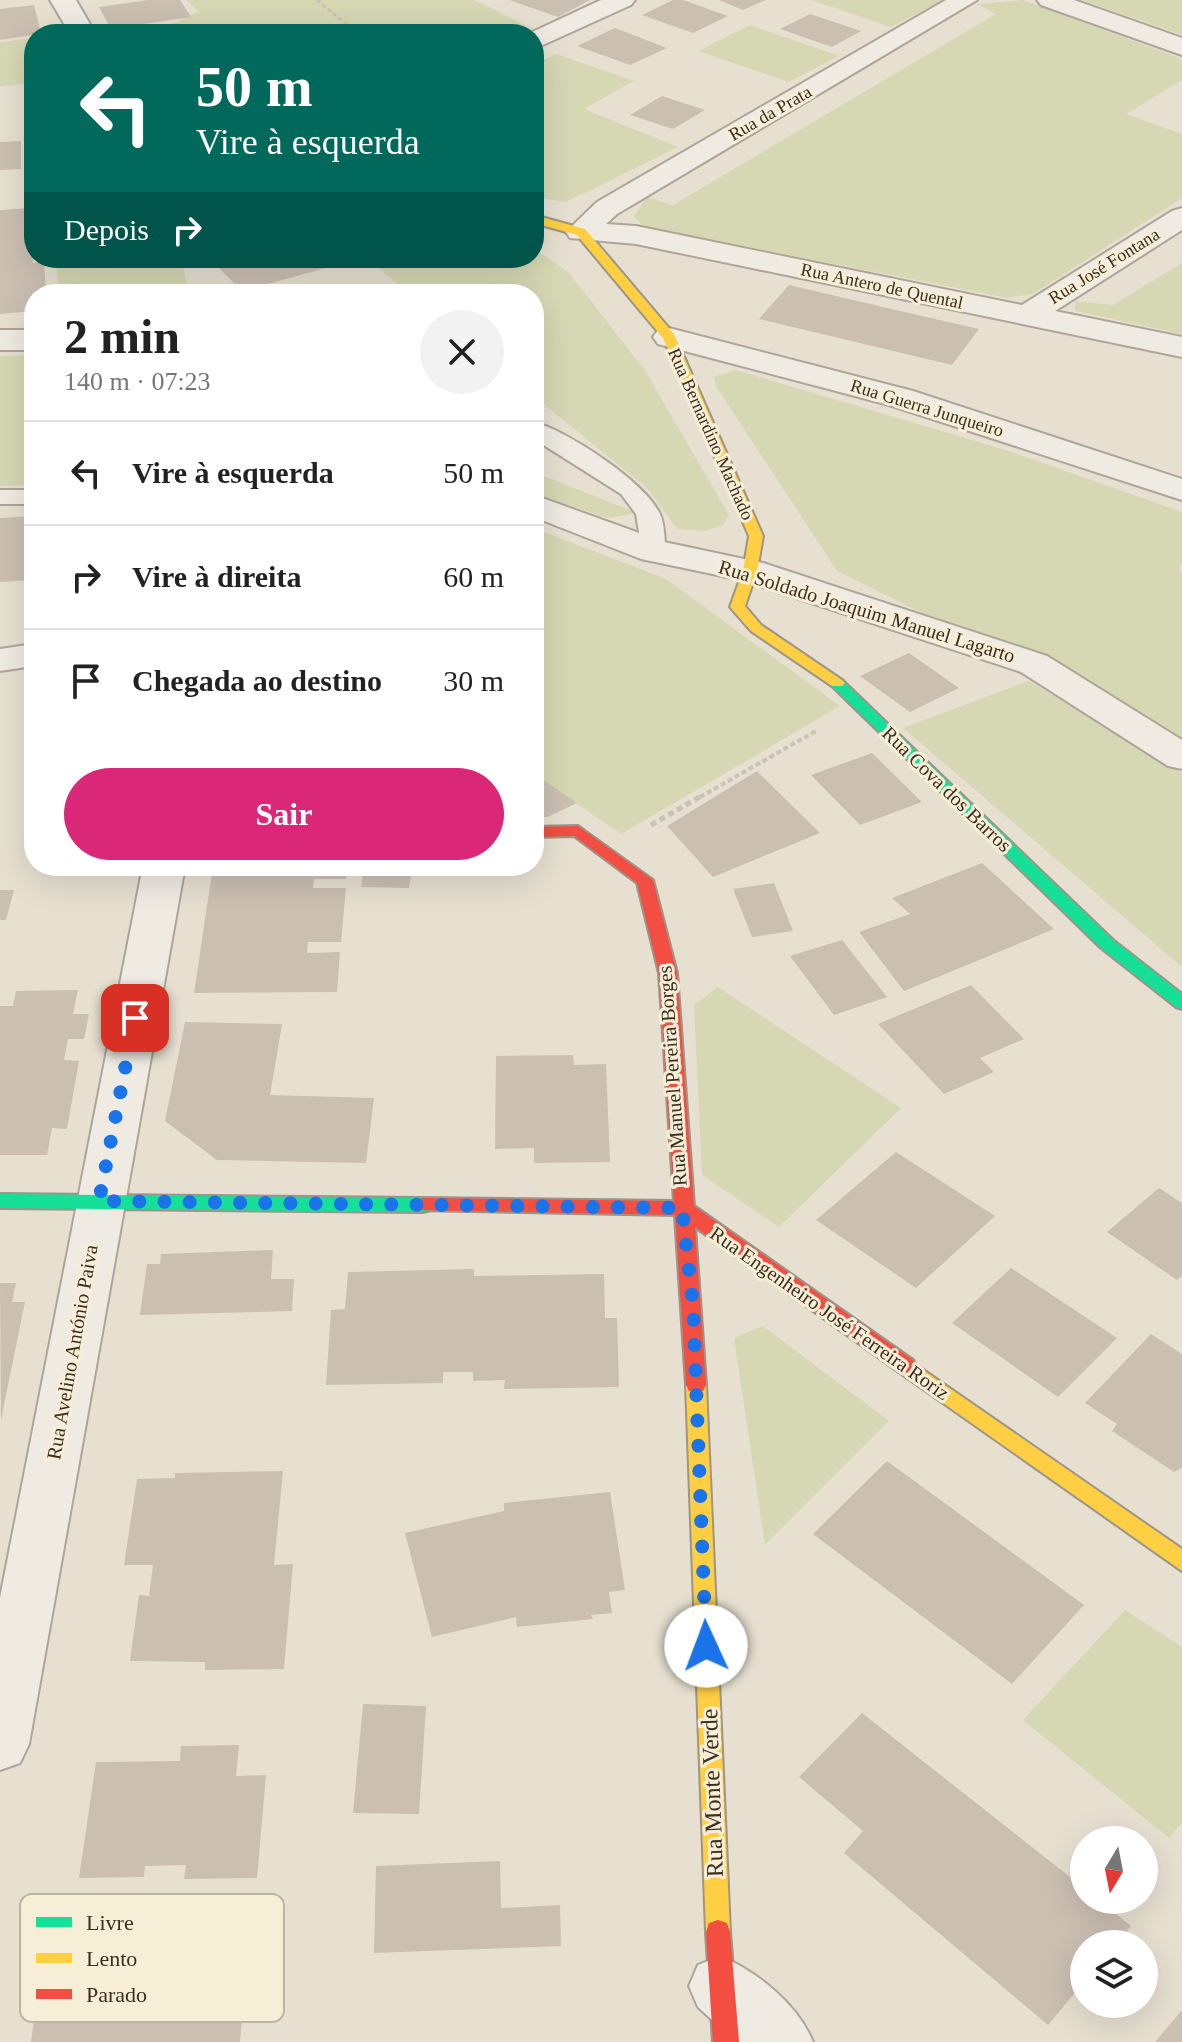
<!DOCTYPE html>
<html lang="pt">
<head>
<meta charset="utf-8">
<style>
  :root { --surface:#fff; --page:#f2f2f2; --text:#222; --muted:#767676; --line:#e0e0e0; --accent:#db2777 }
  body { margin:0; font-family:Georgia,serif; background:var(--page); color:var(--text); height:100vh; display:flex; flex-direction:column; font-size:30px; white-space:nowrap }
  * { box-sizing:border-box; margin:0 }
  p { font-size:26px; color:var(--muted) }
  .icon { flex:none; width:44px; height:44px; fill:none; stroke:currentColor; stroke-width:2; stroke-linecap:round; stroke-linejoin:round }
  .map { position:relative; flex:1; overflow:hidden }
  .side { position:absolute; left:24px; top:284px; width:520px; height:592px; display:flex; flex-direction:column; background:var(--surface); border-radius:32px; box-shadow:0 8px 32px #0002 }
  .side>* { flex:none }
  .guide { position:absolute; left:24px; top:24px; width:520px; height:244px; border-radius:32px; box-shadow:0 8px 32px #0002; background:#00695c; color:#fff; overflow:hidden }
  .needle { width:52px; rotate:190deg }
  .tools { position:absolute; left:1070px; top:1826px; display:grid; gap:16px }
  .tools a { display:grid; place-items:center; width:88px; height:88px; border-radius:50%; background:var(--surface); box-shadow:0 8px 32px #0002; font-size:40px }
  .pin { position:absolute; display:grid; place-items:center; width:68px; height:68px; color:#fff; margin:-34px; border-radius:16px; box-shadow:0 4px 12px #0006 }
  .me { position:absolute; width:88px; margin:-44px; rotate:358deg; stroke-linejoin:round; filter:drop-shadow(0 0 6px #0008) }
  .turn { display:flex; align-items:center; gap:28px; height:168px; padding:0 40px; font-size:36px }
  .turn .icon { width:104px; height:104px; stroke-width:2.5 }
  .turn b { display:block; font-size:56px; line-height:68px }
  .then { display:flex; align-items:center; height:76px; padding:0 40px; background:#0003; gap:16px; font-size:30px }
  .round { display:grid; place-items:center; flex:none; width:84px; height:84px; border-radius:42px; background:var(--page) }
  .head { display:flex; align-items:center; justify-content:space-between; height:136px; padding:0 40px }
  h1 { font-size:48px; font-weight:700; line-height:60px }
  .button { display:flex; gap:16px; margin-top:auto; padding:16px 40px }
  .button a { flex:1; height:92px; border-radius:48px; background:var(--accent); color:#fff; font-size:32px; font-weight:700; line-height:92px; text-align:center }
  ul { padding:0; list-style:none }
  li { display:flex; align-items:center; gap:24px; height:104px; padding:0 40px; border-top:2px solid var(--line) }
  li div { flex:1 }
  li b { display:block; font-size:30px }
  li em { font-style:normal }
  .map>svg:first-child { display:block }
  .green { fill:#d6d7b3 }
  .building { fill:#cbbfb2 }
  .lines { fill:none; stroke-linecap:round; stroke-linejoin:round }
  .lane-casing { stroke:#ada599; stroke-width:4 }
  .street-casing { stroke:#ada599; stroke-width:4 }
  .fast-casing { stroke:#9c958a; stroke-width:4 }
  .slow-casing { stroke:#9c958a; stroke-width:4 }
  .jam-casing { stroke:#9c958a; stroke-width:4 }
  .path-far2 { stroke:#c8c2b9; stroke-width:3; stroke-dasharray:4 3; stroke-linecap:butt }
  .path-far1 { stroke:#c8c2b9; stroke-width:4; stroke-dasharray:5 3; stroke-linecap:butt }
  .path { stroke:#c8c2b9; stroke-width:5; stroke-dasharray:6 4; stroke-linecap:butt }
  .lane { fill:#efebe3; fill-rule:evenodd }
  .street { fill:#efebe3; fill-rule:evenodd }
  .fast { fill:#16e098; fill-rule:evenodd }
  .slow { fill:#ffcf43; fill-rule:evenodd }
  .jam { fill:#f24e42; fill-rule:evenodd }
  .route { stroke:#1a73e8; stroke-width:14; stroke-dasharray:0 25.2 }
  .labels { text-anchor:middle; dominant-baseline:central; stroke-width:6; stroke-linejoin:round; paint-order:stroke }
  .far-street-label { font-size:18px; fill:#3d2e20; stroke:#f7eed8 }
  .street-label { font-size:20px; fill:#3d2e20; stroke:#f7eed8 }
  .near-street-label { font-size:24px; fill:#3d2e20; stroke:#f7eed8 }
  .key { fill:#f7eed8; stroke:#bfb4a1; stroke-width:2 }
  .key-label { font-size:22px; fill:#3d2e20 }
</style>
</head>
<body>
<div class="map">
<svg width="1182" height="2042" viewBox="0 0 1182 2042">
  <rect width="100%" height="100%" fill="#e7e0d1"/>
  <path class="green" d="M 186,0 L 474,0 L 534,29 L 523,34 L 73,34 L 175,23 L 199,11 Z
    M 811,0 L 943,0 L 891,27 Z
    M 1023,0 L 1182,59 L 1182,80 L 1126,114 L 1182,134 L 1182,198 L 1033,294 L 1007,298 L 643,226 L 634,217 L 646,197 L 673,205 L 996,14 L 976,4 Z
    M 1082,0 L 1182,0 L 1182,35 Z
    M 750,25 L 839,56 L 789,82 L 698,51 Z
    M 34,38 L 34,83 L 0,86 L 0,42 Z
    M 556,54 L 634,81 L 584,109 L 678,147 L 566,202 L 534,197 L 534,64 Z
    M 534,248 L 569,273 L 644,369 L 729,515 L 723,525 L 705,531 L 677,529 L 648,489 L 534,396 L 534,294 L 410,294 L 366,258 L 534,258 Z
    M 56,258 L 181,258 L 189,294 L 59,294 Z
    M 1182,263 L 1182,334 L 1075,311 L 1075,301 L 1113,305 Z
    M 34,355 L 34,485 L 0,486 L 0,356 Z
    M 736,370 L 1009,451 L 1182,512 L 1182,565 L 1179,568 L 1182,573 L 1182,741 L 837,571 L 716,386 L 714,377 Z
    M 534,472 L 637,513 L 607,518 L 534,493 Z
    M 534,528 L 666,579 L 840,706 L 621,834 L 534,774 Z
    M 1029,681 L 1182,773 L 1182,967 L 903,728 Z
    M 718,987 L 901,1108 L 779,1227 L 702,1175 L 694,1005 Z
    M 763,1326 L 889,1421 L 765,1545 L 734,1338 Z
    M 1125,1610 L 1182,1647 L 1182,1823 L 1169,1838 L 1023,1720 Z"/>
  <path class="building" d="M 148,0 L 180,0 L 191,17 L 111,29 L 99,7 Z
    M 509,0 L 590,0 L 558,17 Z
    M 673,0 L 683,0 L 728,16 L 693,33 L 642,15 Z
    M 719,0 L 766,0 L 743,10 Z
    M 34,5 L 41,34 L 0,40 L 0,9 Z
    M 810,14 L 861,31 L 832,47 L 780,29 Z
    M 615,28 L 667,48 L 630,65 L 577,46 Z
    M 662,96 L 705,110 L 673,129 L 630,115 Z
    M 21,141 L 21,169 L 0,170 L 0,142 Z
    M 30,208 L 33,263 L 44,261 L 46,294 L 34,294 L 34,311 L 0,314 L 0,210 Z
    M 209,258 L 348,258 L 351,261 L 242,291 Z
    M 789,285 L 883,307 L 979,329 L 952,365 L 759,319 Z
    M 34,516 L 34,580 L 0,582 L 0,518 Z
    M 909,653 L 959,688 L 910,712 L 860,676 Z
    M 872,753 L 922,802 L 860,825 L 811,775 Z
    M 757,771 L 820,833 L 713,877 L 667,826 Z
    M 534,774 L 577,803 L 547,817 L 534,817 Z
    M 982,863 L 1054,929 L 904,991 L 859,932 L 910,914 L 892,898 Z
    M 213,866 L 347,866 L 346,879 L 314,879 L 313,888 L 346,888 L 341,942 L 308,942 L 307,953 L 340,952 L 337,992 L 194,993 Z
    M 364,866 L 413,866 L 409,888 L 361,887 Z
    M 774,883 L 793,931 L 752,937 L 733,889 Z
    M 0,890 L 14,890 L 6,920 L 0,920 Z
    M 842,940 L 887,997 L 834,1015 L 790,956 Z
    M 971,985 L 1024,1039 L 980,1058 L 994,1072 L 944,1094 L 878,1024 Z
    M 78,990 L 73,1014 L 89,1014 L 84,1039 L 68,1039 L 64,1060 L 79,1061 L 67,1129 L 52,1128 L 47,1155 L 0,1155 L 0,1006 L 13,1006 L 16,991 Z
    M 185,1022 L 282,1024 L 270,1095 L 374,1098 L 366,1163 L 217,1160 L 165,1121 Z
    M 573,1055 L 574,1065 L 606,1064 L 610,1162 L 534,1163 L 534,1148 L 495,1149 L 496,1056 Z
    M 896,1152 L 995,1216 L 916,1288 L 816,1220 Z
    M 1159,1188 L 1182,1203 L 1182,1276 L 1177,1280 L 1107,1232 Z
    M 273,1250 L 271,1279 L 294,1279 L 292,1311 L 140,1315 L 147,1264 L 160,1264 L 161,1254 Z
    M 1011,1268 L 1117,1338 L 1058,1397 L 952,1323 Z
    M 474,1269 L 474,1276 L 604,1274 L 605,1318 L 617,1318 L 619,1387 L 504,1389 L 505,1380 L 473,1381 L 473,1372 L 443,1372 L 443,1383 L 326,1385 L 331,1310 L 345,1309 L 348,1272 Z
    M 0,1283 L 16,1283 L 12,1302 L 25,1302 L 1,1420 Z
    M 1151,1334 L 1182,1354 L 1182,1468 L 1174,1472 L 1112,1431 L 1117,1424 L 1085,1403 Z
    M 887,1461 L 1084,1605 L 1012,1684 L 813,1534 Z
    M 283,1471 L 274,1565 L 293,1564 L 284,1669 L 205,1670 L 205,1662 L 130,1661 L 139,1595 L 149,1596 L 153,1565 L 124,1565 L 137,1479 L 175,1478 L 175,1473 Z
    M 610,1492 L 625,1590 L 609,1592 L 612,1613 L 591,1615 L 593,1619 L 517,1627 L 516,1617 L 432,1637 L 405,1533 L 504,1511 L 504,1503 Z
    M 363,1704 L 426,1706 L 419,1814 L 353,1813 Z
    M 862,1713 L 1084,1888 L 1084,1900 L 1099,1900 L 1131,1926 L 1116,1944 L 1084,1944 L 1084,1982 L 1048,2025 L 844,1853 L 863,1831 L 799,1777 Z
    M 239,1745 L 236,1776 L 266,1775 L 257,1878 L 184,1879 L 186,1865 L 145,1866 L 144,1877 L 79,1878 L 96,1762 L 180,1761 L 181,1746 Z
    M 500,1861 L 501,1908 L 560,1905 L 561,1946 L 374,1953 L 376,1866 Z
    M 247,1959 L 240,2042 L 31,2042 L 42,1962 Z
    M 1182,2010 L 1182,2042 L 1155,2042 Z"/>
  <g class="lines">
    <g class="lane-casing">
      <path id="lane" d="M 534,422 C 568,431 645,482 660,514 C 665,525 664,539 666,551 L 663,556 L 654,558 L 642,551 L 636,514 L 621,494 L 534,439 Z
        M 0,490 L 34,490 L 34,504 L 0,504 Z"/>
    </g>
    <g class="street-casing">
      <path id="street" d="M 50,0 L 76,0 L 91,26 L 87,32 L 69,32 Z
        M 601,0 L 635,0 L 631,5 L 534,49 L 534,34 L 528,34 Z
        M 946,0 L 977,0 L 617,214 L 606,224 L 636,226 L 1022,305 L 1172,211 L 1182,208 L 1182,230 L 1055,311 L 1182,337 L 1182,357 L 636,244 L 570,238 L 566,232 L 597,202 Z
        M 1037,0 L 1074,0 L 1182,38 L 1182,55 L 1041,5 Z
        M 669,328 L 913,391 L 1182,479 L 1182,500 L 889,405 L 658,344 L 653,337 L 658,330 Z
        M 0,330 L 34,330 L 34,350 L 0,350 Z
        M 534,495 L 664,542 L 763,563 L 1047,656 L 1182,740 L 1182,769 L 1168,766 L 1021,672 L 741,580 L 641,559 L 534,517 Z
        M 34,644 L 34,666 L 0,671 L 0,649 Z
        M 143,866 L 185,866 L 29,1744 L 20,1763 L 0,1770 L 0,1598 Z
        M 720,1956 C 757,1971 798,2005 813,2042 L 736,2042 L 698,2007 L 689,1986 L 698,1965 Z"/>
    </g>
    <g class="fast-casing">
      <path id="fast" d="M 837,678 L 842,680 L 1113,940 L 1182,994 L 1182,1009 L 1176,1007 L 1101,948 L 832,686 L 829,683 L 832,680 Z
        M 0,1194 L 423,1198 L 430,1200 L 433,1205 L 430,1210 L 423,1212 L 0,1208 Z"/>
    </g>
    <g class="slow-casing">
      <path id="slow" d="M 534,215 L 585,229 L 674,334 L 763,536 L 757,571 L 745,606 L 761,625 L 842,680 L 845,683 L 842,686 L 832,686 L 751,631 L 730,607 L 743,571 L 749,536 L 663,338 L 577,235 L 534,223 Z
        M 906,1358 L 1182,1549 L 1182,1571 L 899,1372 L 896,1366 L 899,1360 Z
        M 696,1377 L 703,1379 L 706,1385 L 730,1932 L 727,1941 L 718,1944 L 709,1941 L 706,1932 L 686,1385 L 689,1379 Z"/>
    </g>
    <g class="jam-casing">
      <path id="jam" d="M 578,826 L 653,880 L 677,973 L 694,1206 L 913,1360 L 916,1366 L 913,1372 L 906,1374 L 899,1372 L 695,1227 L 706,1385 L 703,1391 L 696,1393 L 689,1391 L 686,1385 L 675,1215 L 416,1210 L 413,1205 L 416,1200 L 423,1198 L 674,1201 L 659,973 L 637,883 L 574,836 L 534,837 L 534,827 Z
        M 718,1920 L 727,1923 L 730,1932 L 739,2042 L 713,2042 L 706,1932 L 709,1923 Z"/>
    </g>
    <path class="path-far2" d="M 317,0 L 358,34"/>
    <path class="path-far1" d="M 700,797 L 816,731"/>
    <path class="path" d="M 651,825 L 703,795"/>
    <use href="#lane" class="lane"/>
    <use href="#street" class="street"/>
    <use href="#fast" class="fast"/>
    <use href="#slow" class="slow"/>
    <use href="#jam" class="jam"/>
  </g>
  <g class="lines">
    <path class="route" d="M 135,1018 L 99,1201 L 682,1208 L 693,1305 L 706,1646"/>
  </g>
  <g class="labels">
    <g class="far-street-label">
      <text transform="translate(770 113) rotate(-30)">Rua da Prata</text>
      <text transform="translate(1104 266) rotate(-32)">Rua José Fontana</text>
      <text transform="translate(882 286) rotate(12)">Rua Antero de Quental</text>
      <text transform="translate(927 408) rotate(17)">Rua Guerra Junqueiro</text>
      <text transform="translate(711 434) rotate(66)">Rua Bernardino Machado</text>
    </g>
    <g class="street-label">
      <text transform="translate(867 611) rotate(17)">Rua Soldado Joaquim Manuel Lagarto</text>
      <text transform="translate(947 789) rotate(44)">Rua Cova dos Barros</text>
      <text transform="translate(672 1076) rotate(-94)">Rua Manuel Pereira Borges</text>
      <text transform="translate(830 1313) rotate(35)">Rua Engenheiro José Ferreira Roriz</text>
      <text transform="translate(72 1352) rotate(-80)">Rua Avelino António Paiva</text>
    </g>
    <g class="near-street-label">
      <text transform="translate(712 1793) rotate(-92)">Rua Monte Verde</text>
    </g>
  </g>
  <rect x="20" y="1894" width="264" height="128" rx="12" class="key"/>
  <rect x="36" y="1917" width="36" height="10" fill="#16e098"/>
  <rect x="36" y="1953" width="36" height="10" fill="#ffcf43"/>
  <rect x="36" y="1989" width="36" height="10" fill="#f24e42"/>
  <g class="key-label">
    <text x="86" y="1930">Livre</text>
    <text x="86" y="1966">Lento</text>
    <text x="86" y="2002">Parado</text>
  </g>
</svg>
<div class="tools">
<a><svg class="needle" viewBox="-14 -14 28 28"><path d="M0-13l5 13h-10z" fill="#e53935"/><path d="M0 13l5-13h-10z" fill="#767676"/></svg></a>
<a><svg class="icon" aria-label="layers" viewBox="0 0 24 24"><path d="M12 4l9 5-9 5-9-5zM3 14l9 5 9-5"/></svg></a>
</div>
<div class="pin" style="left:135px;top:1018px;background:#d93025"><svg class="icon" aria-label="arrive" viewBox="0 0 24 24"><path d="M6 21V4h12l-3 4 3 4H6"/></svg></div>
<svg class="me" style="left:706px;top:1646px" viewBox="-20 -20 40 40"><circle r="19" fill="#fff"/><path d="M0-13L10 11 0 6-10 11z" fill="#1a73e8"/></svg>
<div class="guide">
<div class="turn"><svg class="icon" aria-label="left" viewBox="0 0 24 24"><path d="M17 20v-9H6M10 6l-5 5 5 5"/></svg><div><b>50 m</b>Vire à esquerda</div></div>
<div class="then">Depois<svg class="icon" aria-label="right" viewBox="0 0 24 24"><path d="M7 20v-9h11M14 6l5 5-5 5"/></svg></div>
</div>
<section class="side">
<div class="head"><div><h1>2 min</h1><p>140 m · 07:23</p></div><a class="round"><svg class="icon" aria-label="close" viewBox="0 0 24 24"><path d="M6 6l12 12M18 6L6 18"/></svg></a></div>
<ul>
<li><svg class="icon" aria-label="left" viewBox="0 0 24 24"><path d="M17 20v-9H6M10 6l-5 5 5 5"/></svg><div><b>Vire à esquerda</b></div><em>50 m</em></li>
<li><svg class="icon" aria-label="right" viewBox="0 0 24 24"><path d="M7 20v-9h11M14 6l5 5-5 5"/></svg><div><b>Vire à direita</b></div><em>60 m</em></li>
<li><svg class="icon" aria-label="arrive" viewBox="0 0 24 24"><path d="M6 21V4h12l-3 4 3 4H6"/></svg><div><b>Chegada ao destino</b></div><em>30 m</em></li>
</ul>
<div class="button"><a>Sair</a></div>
</section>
</div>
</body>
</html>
